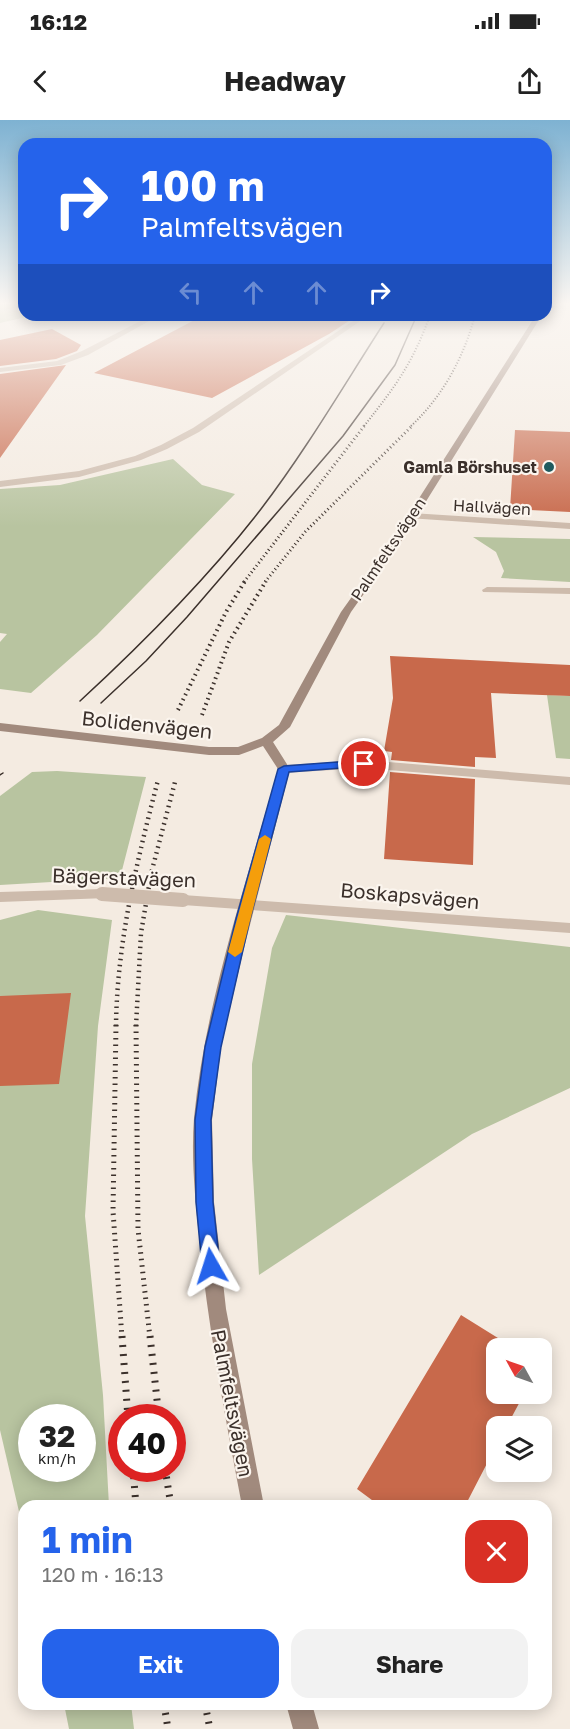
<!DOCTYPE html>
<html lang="en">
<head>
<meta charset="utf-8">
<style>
  :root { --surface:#fff; --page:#f2f2f2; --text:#222; --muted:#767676; --accent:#2563eb }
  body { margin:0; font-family:"Golos Text",sans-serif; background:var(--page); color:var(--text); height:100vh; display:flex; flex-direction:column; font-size:22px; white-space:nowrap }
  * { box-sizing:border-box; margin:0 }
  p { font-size:20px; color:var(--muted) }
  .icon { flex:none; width:33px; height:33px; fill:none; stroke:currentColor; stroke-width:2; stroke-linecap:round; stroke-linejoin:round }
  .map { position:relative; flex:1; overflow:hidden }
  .panel { position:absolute; left:18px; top:1380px; width:534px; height:210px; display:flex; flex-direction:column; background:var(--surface); border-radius:18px; box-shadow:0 3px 15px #0003 }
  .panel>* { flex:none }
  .banner { position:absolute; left:18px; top:18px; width:534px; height:183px; border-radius:18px; box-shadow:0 3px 15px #0003; background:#2563eb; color:#fff; overflow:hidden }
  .needle { width:39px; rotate:310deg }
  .controls { position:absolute; left:486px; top:1218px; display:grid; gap:12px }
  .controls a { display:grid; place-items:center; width:66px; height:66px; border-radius:12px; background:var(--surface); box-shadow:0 3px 15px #0003; font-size:30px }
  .speed { position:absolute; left:18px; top:1284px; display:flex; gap:12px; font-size:30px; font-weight:700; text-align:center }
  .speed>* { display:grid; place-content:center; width:78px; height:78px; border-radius:50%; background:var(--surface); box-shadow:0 3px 15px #0003; line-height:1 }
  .speed small { font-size:15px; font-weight:400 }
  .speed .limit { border:9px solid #d22; background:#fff; color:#111 }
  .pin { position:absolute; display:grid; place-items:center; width:51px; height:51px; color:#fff; margin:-26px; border:3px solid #fff; border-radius:50%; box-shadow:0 2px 6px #0007 }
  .me { position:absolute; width:66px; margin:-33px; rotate:354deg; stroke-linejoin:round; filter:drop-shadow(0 0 4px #0008) }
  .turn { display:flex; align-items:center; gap:21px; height:126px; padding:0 24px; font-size:27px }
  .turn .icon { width:78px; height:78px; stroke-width:2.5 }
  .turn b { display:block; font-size:42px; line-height:51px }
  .lanes { display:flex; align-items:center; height:57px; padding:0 24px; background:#0003; justify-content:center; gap:30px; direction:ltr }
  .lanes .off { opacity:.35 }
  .round { display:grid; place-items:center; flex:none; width:63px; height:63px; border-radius:18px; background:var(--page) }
  .summary { display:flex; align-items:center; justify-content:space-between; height:102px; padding:0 24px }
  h1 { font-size:36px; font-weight:700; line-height:45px; color:var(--accent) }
  .cta { display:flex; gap:12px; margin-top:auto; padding:12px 24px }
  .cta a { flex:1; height:69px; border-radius:18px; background:var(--accent); color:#fff; font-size:24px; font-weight:700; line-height:69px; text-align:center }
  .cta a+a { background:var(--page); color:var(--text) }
  .status { display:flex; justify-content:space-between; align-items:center; height:42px; padding:0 30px; background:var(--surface); direction:ltr }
  .status svg { height:16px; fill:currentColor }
  header { display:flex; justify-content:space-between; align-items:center; height:78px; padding:0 24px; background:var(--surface); font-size:27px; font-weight:700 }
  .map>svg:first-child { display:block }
  .green { fill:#b8c4a0; fill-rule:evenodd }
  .building { fill:#c8694b }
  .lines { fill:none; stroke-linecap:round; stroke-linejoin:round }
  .street { fill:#cdbbac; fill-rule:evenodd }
  .secondary { fill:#a18a7d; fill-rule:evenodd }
  .tram { stroke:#3b302b; stroke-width:1.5 }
  .rail-far5 { stroke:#3b302b; stroke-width:2; stroke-dasharray:1 2; stroke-linecap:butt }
  .rail-far4 { stroke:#3b302b; stroke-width:3; stroke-dasharray:1 3; stroke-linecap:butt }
  .rail-far3 { stroke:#3b302b; stroke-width:4; stroke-dasharray:1.5 4; stroke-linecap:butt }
  .rail-far2 { stroke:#3b302b; stroke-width:4.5; stroke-dasharray:1.5 4.5; stroke-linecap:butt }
  .rail-far1 { stroke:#3b302b; stroke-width:5; stroke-dasharray:1.5 5; stroke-linecap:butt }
  .rail { stroke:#3b302b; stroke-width:7; stroke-dasharray:2 7; stroke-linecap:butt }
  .street-bridge { stroke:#cdbbac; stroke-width:14 }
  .route { fill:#2563eb; stroke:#184099; stroke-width:1.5 }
  .slow { fill:#f59e0b }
  .poi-dot { fill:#1f5a5e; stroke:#fbf5ee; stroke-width:2 }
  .labels { text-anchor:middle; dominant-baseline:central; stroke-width:4.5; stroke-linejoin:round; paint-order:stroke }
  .far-poi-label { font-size:16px; font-weight:bold; fill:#3b302b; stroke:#fbf5ee; text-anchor:end }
  .far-street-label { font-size:16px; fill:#3b302b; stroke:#fbf5ee }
  .street-label { font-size:20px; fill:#3b302b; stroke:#fbf5ee }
</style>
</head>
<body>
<div class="status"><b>16:12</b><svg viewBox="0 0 49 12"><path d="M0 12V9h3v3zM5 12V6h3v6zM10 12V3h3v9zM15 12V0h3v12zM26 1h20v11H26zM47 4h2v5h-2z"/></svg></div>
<header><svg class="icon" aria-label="back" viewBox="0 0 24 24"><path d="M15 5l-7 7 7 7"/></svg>Headway<svg class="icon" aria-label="share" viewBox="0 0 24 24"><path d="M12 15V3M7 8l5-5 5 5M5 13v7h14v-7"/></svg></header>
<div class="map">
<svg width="570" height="1609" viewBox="0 0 570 1609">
  <rect width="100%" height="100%" fill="#f4ebe1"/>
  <path class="green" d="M 0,182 L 24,182 L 24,195 L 35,195 L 0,203 Z
    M 173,339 L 202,365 L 235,374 L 97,515 L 31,573 L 0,569 L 0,522 L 7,514 L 0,513 L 0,369 L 60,365 Z
    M 473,417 L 570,419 L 570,462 L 501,458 L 504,451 L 496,432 Z
    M 547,575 L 570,576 L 570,639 L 556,638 Z
    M 57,651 L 146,657 L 120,758 L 0,765 L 0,676 L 32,652 Z
    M 38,790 L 112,800 L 98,906 L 85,1096 L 103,1275 L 109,1386 L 24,1386 L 24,1413 L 0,1310 L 0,800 ZM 32,1298 L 82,1298 L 82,1348 L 32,1348 Z
    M 286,795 L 570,827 L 570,968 L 472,1014 L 259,1155 L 252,1039 L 252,944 L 272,828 Z
    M 64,1584 L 131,1584 L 134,1609 L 69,1609 Z"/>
  <path class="building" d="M 204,195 L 358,195 L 329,214 L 212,278 L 94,253 Z
    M 52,209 L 81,225 L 77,231 L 56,239 L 0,246 L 0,220 Z
    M 66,245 L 0,338 L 0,254 Z
    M 515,310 L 570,312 L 570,392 L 510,389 Z
    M 390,536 L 570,545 L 570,576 L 491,573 L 496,638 L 475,637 L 475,647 L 391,640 L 392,632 L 384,631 L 393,578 Z
    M 390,652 L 475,659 L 473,745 L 384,739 Z
    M 71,873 L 59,964 L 0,966 L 0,876 Z
    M 461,1195 L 514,1228 L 496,1228 L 496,1274 L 524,1274 L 507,1306 L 496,1306 L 496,1326 L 465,1386 L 380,1386 L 357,1369 Z"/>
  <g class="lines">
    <path class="street" d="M 152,195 L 160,195 L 88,235 L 61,245 L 0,252 L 0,248 L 57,241 L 82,231 Z
      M 362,195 L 369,195 L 199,312 L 167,329 L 141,340 L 79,357 L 0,367 L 0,361 L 79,351 L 135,336 L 161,325 L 193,308 Z
      M 411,393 L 570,403 L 570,409 L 408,398 L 408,394 Z
      M 487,467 L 570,468 L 570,474 L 483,472 L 482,470 Z
      M 364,640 L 570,657 L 570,665 L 364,648 L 284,653 L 278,649 L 284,645 Z
      M 102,769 L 109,774 L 107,778 L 0,782 L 0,772 Z
      M 183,775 L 570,803 L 570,813 L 183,785 L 176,780 Z"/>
    <path class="secondary" d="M 546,182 L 552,182 L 546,188 Z
      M 536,195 L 542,195 L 402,420 L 351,492 L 290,607 L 273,622 L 290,649 L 243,832 L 221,927 L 212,1000 L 214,1082 L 226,1189 L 264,1386 L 242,1386 C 225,1296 208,1207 199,1116 C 195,1078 191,1037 194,998 C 205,882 247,761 278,649 L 263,626 L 239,635 L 209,635 L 0,611 L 0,603 L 209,627 L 238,627 L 262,618 L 279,605 L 341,492 L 393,419 Z
      M 286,1584 L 312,1584 L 319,1609 L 293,1609 Z"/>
    <path class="tram" d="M 80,581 C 145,521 207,459 261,389 C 306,330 344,265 384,203
      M 101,583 L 146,541 L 187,497 L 343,316 L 395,245 L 417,195
      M 0,655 L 3,653"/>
    <path class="rail-far5" d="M 364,306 C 395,267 413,243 430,195
      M 411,306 C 443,276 464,237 475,195"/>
    <path class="rail-far4" d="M 244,462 L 365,305
      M 265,462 L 305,412 L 413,305"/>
    <path class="rail-far3" d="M 178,590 L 226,492 L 245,461
      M 202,595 L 229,522 L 266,461"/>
    <path class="rail-far2" d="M 116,906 C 117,822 137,741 158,660
      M 136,906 L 141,813 L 151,754 L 175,662"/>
    <path class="rail-far1" d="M 116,905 L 113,1091 L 122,1218
      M 136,905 L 138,1109 L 150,1218"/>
    <path class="rail" d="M 122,1216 L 128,1298
      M 150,1216 L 159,1298
      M 133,1348 L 136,1386
      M 165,1348 L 171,1386
      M 164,1584 L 168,1609
      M 205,1584 L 210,1609"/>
    <path class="street-bridge" d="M 102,774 L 183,780"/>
  </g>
  <linearGradient id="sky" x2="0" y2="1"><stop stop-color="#7eb2d2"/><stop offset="0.45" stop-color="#faf6f2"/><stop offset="1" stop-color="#faf6f2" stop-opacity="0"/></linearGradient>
  <rect width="570" height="407" fill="url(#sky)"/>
  <path class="route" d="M 364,640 L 370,644 L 369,646 L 289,652 L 250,799 L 221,927 L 211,1000 L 213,1082 L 220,1146 L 218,1152 L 211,1155 L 205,1152 L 202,1146 L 196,1082 L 195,1000 L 205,927 L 236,799 L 278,649 L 284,646 Z"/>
  <path class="slow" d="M 265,715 L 271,719 L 242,832 L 235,837 L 228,832 L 259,719 Z"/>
  <circle class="poi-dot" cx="549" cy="347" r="6"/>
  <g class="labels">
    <g class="far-poi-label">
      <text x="537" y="347">Gamla Börshuset</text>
    </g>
    <g class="far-street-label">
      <text transform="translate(492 387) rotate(3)">Hallvägen</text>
      <text transform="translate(388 429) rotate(-56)">Palmfeltsvägen</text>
    </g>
    <g class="street-label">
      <text transform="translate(147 604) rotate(6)">Bolidenvägen</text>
      <text transform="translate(124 757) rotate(2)">Bägerstavägen</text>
      <text transform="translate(410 775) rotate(5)">Boskapsvägen</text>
      <text transform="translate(233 1283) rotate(79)">Palmfeltsvägen</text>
    </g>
  </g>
</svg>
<div class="controls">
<a><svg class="needle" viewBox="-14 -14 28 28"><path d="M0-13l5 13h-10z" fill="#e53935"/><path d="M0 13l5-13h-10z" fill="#767676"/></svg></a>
<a><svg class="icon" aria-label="layers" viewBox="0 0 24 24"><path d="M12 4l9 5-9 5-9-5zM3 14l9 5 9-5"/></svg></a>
</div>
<div class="speed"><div>32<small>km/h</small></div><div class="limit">40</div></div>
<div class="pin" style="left:364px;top:644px;background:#d93025"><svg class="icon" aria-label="arrive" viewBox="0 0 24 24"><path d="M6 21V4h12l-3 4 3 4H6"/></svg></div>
<svg class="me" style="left:211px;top:1146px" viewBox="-20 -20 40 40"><path d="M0-17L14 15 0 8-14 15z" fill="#2563eb" stroke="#fff" stroke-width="4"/></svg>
<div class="banner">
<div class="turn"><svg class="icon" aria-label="right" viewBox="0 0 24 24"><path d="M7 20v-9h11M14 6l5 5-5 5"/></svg><div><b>100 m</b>Palmfeltsvägen</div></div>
<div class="lanes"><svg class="icon off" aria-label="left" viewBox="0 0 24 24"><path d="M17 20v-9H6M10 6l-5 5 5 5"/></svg><svg class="icon off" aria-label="ahead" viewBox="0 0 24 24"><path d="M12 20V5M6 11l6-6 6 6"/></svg><svg class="icon off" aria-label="ahead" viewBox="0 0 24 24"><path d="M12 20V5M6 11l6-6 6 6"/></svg><svg class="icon" aria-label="right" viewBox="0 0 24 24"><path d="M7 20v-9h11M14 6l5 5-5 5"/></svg></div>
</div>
<section class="panel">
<div class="summary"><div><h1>1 min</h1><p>120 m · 16:13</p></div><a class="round" style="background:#d93025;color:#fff"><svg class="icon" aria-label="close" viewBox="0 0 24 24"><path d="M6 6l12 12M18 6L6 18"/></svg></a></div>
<div class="cta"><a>Exit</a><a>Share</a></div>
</section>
</div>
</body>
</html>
